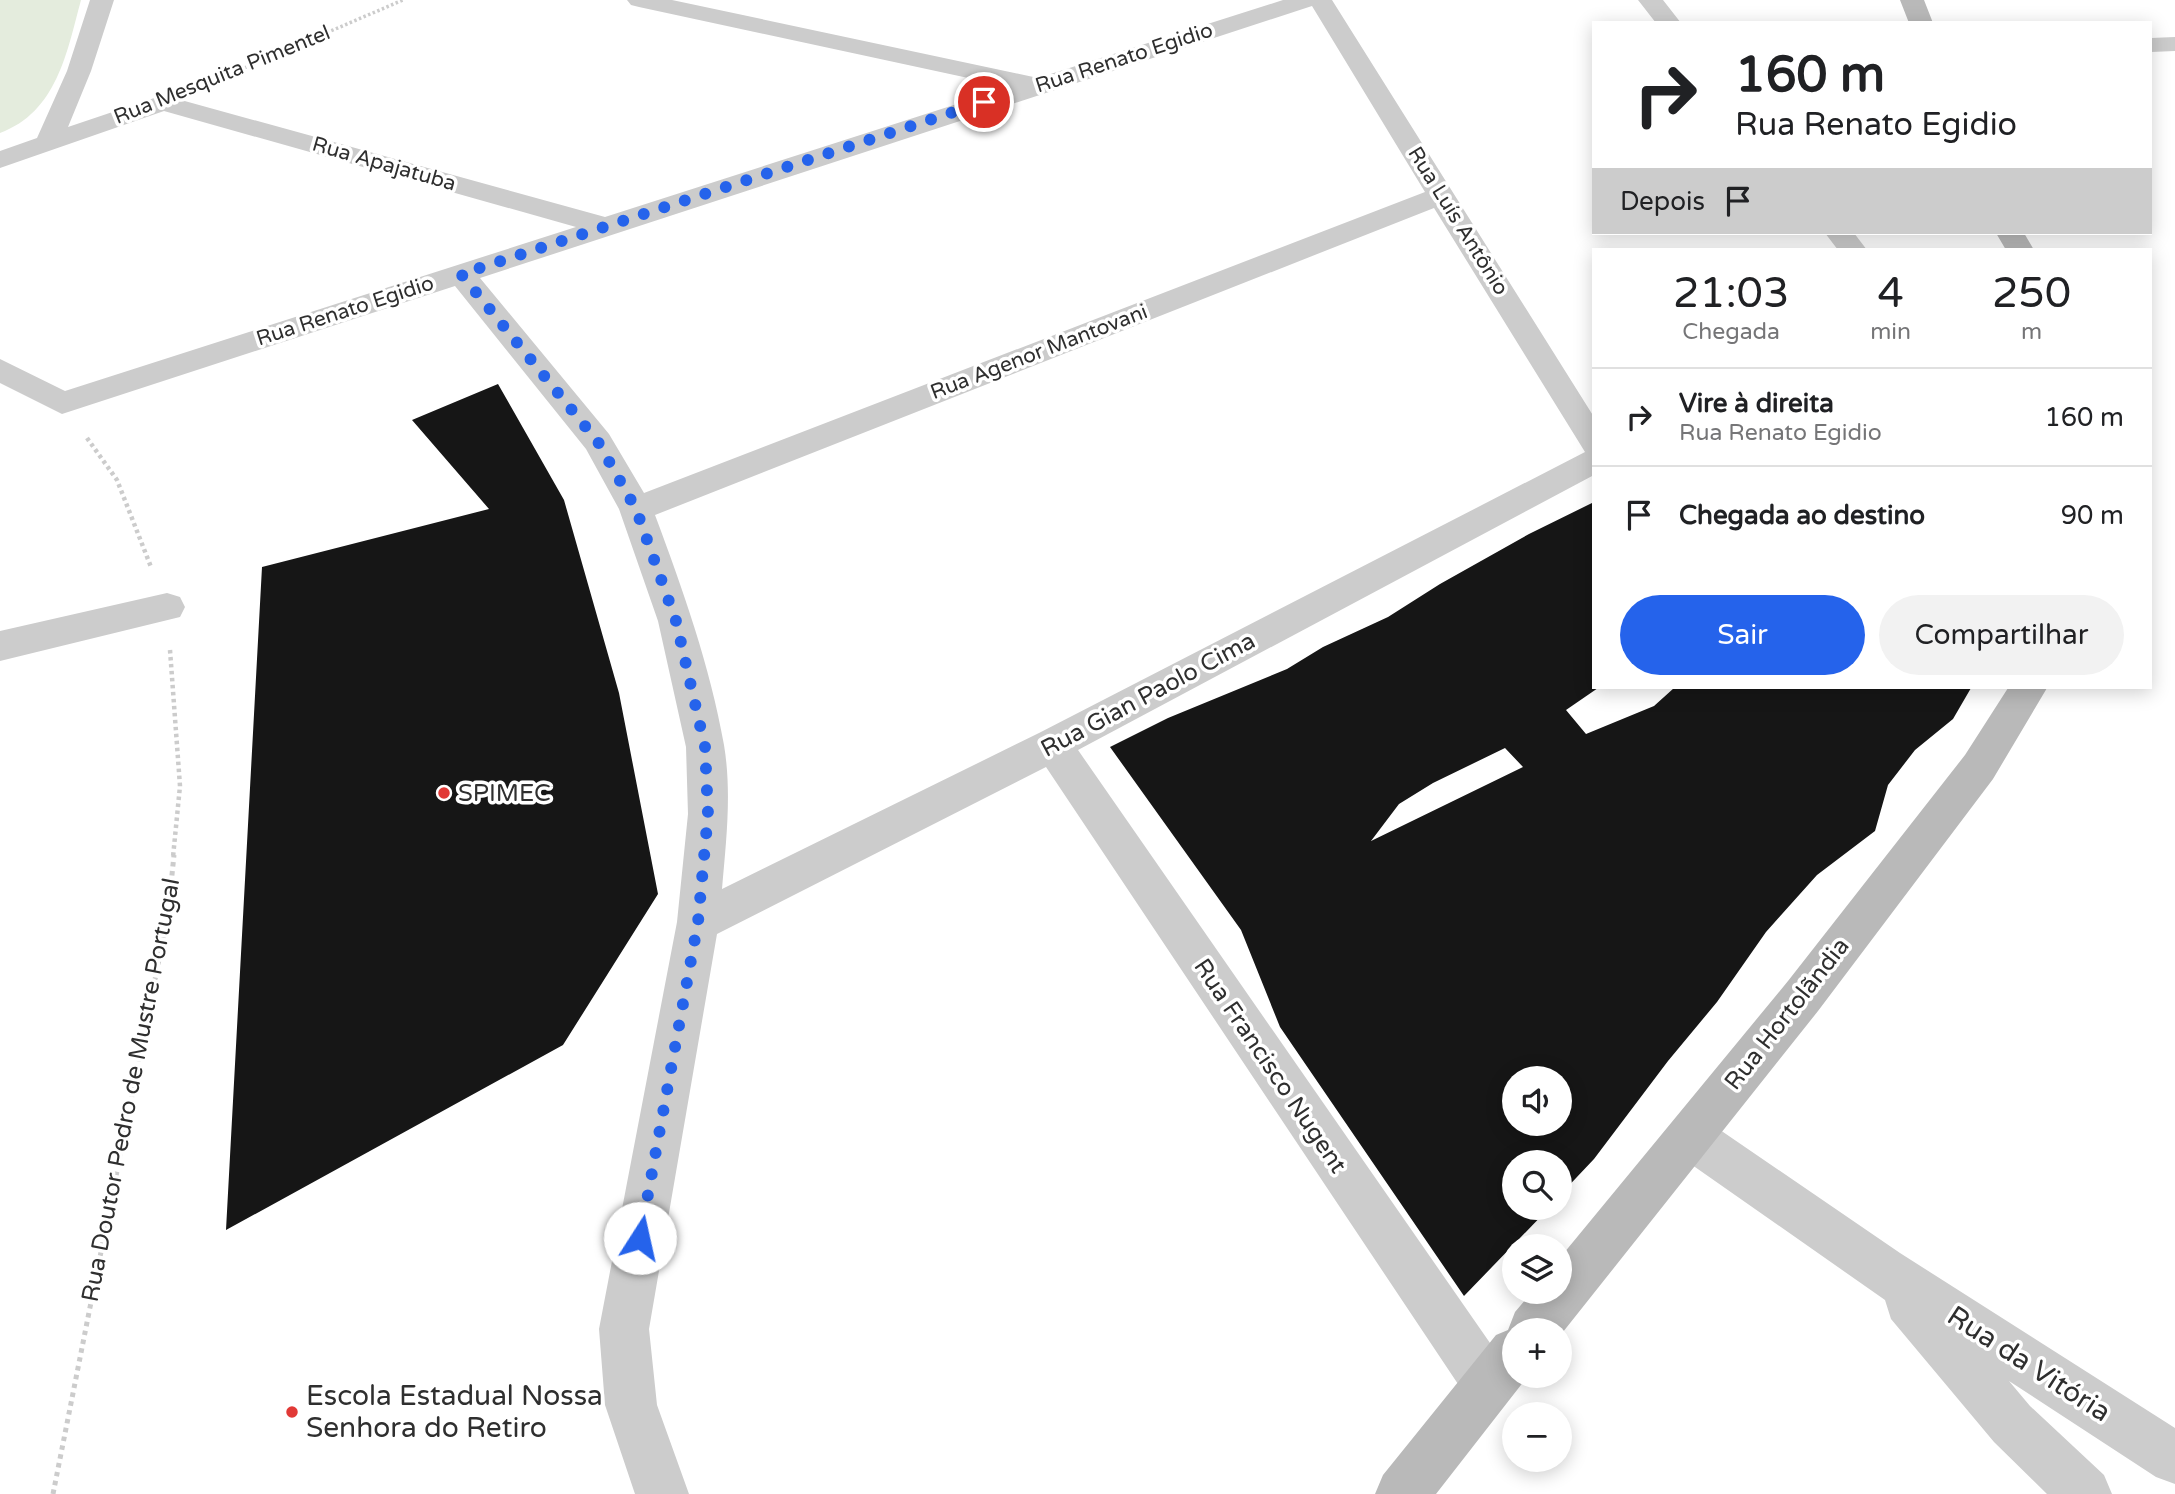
<!DOCTYPE html>
<html lang="pt">
<head>
<meta charset="utf-8">
<style>
  :root { --surface:#fff; --page:#f2f2f2; --text:#202124; --muted:#757577; --line:#e0e0e0; --accent:#2563eb }
  body { margin:0; font-family:"Varela Round",sans-serif; background:var(--page); color:var(--text); height:100vh; display:flex; flex-direction:column; font-size:26px; white-space:nowrap }
  * { box-sizing:border-box; margin:0 }
  p { font-size:23px; color:var(--muted) }
  .icon { flex:none; width:38px; height:38px; fill:none; stroke:currentColor; stroke-width:2; stroke-linecap:round; stroke-linejoin:round }
  .map { position:relative; flex:1; overflow:hidden }
  .side { position:absolute; left:1592px; top:248px; width:560px; height:441px; display:flex; flex-direction:column; background:var(--surface); border-radius:0px; box-shadow:0 4px 18px #0003 }
  .side>* { flex:none }
  .top-card { position:absolute; left:1592px; top:21px; width:560px; height:214px; border-radius:0px; box-shadow:0 4px 18px #0003; background:#fff; color:var(--text); overflow:hidden }
  .buttons { position:absolute; left:1502px; top:1066px; display:grid; gap:14px }
  .buttons a { display:grid; place-items:center; width:70px; height:70px; border-radius:50%; background:var(--surface); box-shadow:0 4px 18px #0003; font-size:35px }
  .pin { position:absolute; display:grid; place-items:center; width:60px; height:60px; color:#fff; margin:-30px; border:4px solid #fff; border-radius:50%; box-shadow:0 2px 7px #0007 }
  .me { position:absolute; width:77px; margin:-38px; rotate:10deg; stroke-linejoin:round; filter:drop-shadow(0 0 5px #0008) }
  .turn { display:flex; align-items:center; gap:24px; height:147px; padding:0 28px; font-size:32px }
  .turn .icon { width:91px; height:91px; stroke-width:2.5 }
  .turn b { display:block; font-size:49px; line-height:60px }
  .then { display:flex; align-items:center; height:66px; padding:0 28px; background:#0003; gap:14px; font-size:26px }
  .eta { display:flex; justify-content:space-evenly; align-items:center; height:119px; text-align:center }
  .eta b { font-size:42px; font-weight:600; line-height:49px }
  .primary-button { display:flex; gap:14px; margin-top:auto; padding:14px 28px }
  .primary-button a { flex:1; height:80px; border-radius:42px; background:var(--accent); color:#fff; font-size:28px; font-weight:600; line-height:80px; text-align:center }
  .primary-button a+a { background:var(--page); color:var(--text) }
  ul { padding:0; list-style:none }
  li { display:flex; align-items:center; gap:21px; height:98px; padding:0 28px; border-top:2px solid var(--line) }
  li div { flex:1 }
  li b { display:block; font-size:26px }
  li em { font-style:normal }
  .map>svg:first-child { display:block }
  .green { fill:#e4ecdd }
  .building { fill:#161616; fill-rule:evenodd }
  .lines { fill:none; stroke-linecap:round; stroke-linejoin:round }
  .path-far2 { stroke:#ccc; stroke-width:3.5; stroke-dasharray:2.5 2.5; stroke-linecap:butt }
  .path-far1 { stroke:#ccc; stroke-width:4.5; stroke-dasharray:3.5 3.5; stroke-linecap:butt }
  .path { stroke:#ccc; stroke-width:5; stroke-dasharray:4.5 4.5; stroke-linecap:butt }
  .street { fill:#ccc; fill-rule:evenodd }
  .secondary { fill:#b9b9b9; fill-rule:evenodd }
  .route { stroke:#2563eb; stroke-width:12; stroke-dasharray:0 21.6 }
  .poi-dot { fill:#e13936; stroke:#fff; stroke-width:2.5 }
  .labels { text-anchor:middle; dominant-baseline:central; stroke-width:7; stroke-linejoin:round; paint-order:stroke }
  .far-street-label { font-size:21px; fill:#2f2f2f; stroke:#fff }
  .street-label { font-size:24px; fill:#2f2f2f; stroke:#fff }
  .poi-label { font-size:24px; fill:#2f2f2f; stroke:#fff; text-anchor:start }
  .near-street-label { font-size:28px; fill:#2f2f2f; stroke:#fff }
  .near-poi-label { font-size:28px; fill:#2f2f2f; stroke:#fff; text-anchor:start }
</style>
</head>
<body>
<div class="map">
<svg width="2175" height="1494" viewBox="0 0 2175 1494">
  <rect width="100%" height="100%" fill="#fff"/>
  <path class="green" d="M 0,0 L 81,0 C 67,52 57,112 0,133 Z"/>
  <path class="building" d="M 498,384 L 564,500 L 619,693 L 658,894 L 563,1045 L 226,1230 L 262,567 L 489,509 L 412,420 Z
    M 1594,502 L 1594,688 L 1598,688 L 1566,710 L 1586,734 L 1654,706 L 1674,688 L 1971,688 L 1953,719 L 1915,750 L 1888,785 L 1875,831 L 1817,875 L 1766,932 L 1717,1002 L 1668,1061 L 1594,1159 L 1559,1196 L 1559,1162 L 1514,1162 L 1514,1208 L 1549,1208 L 1464,1296 L 1280,1027 L 1241,930 L 1110,747 L 1168,718 L 1287,669 L 1323,647 L 1388,617 L 1440,584 L 1529,534 ZM 1505,748 L 1523,767 L 1371,841 L 1399,804 L 1433,783 ZM 1514,1078 L 1559,1078 L 1559,1124 L 1514,1124 Z"/>
  <g class="lines">
    <path class="path-far2" d="M 221,78 L 403,0"/>
    <path class="path-far1" d="M 87,438 L 117,480 L 151,567
      M 170,650 L 180,786 L 173,857"/>
    <path class="path" d="M 53,1494 L 168,914 L 174,855"/>
    <path class="street" d="M 90,0 L 114,0 L 91,71 L 68,127 L 163,95 L 605,217 L 1010,87 L 639,7 L 631,5 L 627,0 L 672,0 L 1038,78 L 1283,0 L 1332,0 L 1594,417 L 1594,475 L 1078,750 L 1506,1366 L 1514,1384 L 1506,1402 L 1488,1410 L 1470,1402 L 1046,767 L 717,934 L 649,1329 L 657,1405 L 689,1494 L 635,1494 L 605,1405 L 599,1329 L 677,922 L 688,814 L 686,747 L 658,621 L 619,509 L 586,449 L 455,286 L 62,414 L 0,383 L 0,359 L 65,391 L 576,227 L 164,111 L 0,168 L 0,151 L 37,138 L 67,71 ZM 1312,6 L 1425,192 L 644,493 L 609,434 L 480,278 ZM 1434,208 L 1585,452 L 1039,733 L 722,889 C 726,842 732,793 724,745 C 710,666 683,590 655,515 Z
      M 1638,0 L 1663,0 L 1681,23 L 1656,23 Z
      M 2175,37 L 2175,51 L 2151,52 L 2151,38 Z
      M 1825,233 L 1854,233 L 1867,250 L 1838,250 Z
      M 167,593 L 180,597 L 185,607 L 180,617 L 0,661 L 0,631 Z
      M 1691,1114 L 1707,1121 L 1900,1253 L 2175,1428 L 2175,1484 L 2156,1477 L 2009,1381 L 2030,1406 L 2104,1475 L 2112,1494 L 2047,1494 L 1994,1442 L 1891,1319 L 1885,1300 L 1675,1153 L 1668,1137 L 1675,1121 Z"/>
    <path class="secondary" d="M 1900,0 L 1924,0 L 1933,23 L 1909,23 Z
      M 1996,233 L 2024,233 L 2034,250 L 2006,250 Z
      M 2008,688 L 2047,688 L 1993,779 L 1818,1011 L 1559,1337 L 1559,1330 L 1514,1330 L 1514,1376 L 1528,1376 L 1436,1494 L 1375,1494 L 1383,1475 L 1496,1335 L 1508,1330 L 1515,1312 L 1532,1292 L 1559,1292 L 1559,1259 L 1788,981 L 1965,755 Z"/>
  </g>
  <g class="lines">
    <path class="route" d="M 640,1238 L 698,922 L 708,814 L 705,747 L 676,621 L 636,509 L 598,442 L 461,274 L 984,102"/>
  </g>
  <g class="poi-dot">
    <circle cx="444" cy="793" r="7"/>
    <circle cx="292" cy="1412" r="7"/>
  </g>
  <g class="labels">
    <g class="far-street-label">
      <text transform="translate(1124 58) rotate(-18)">Rua Renato Egidio</text>
      <text transform="translate(222 75) rotate(-22)">Rua Mesquita Pimentel</text>
      <text transform="translate(384 164) rotate(16)">Rua Apajatuba</text>
      <text transform="translate(1458 221) rotate(58)">Rua Luís Antônio</text>
      <text transform="translate(345 311) rotate(-18)">Rua Renato Egidio</text>
      <text transform="translate(1039 352) rotate(-21)">Rua Agenor Mantovani</text>
    </g>
    <g class="street-label">
      <text transform="translate(1148 695) rotate(-28)">Rua Gian Paolo Cima</text>
      <text transform="translate(1787 1014) rotate(-52)">Rua Hortolãndia</text>
      <text transform="translate(1270 1066) rotate(56)">Rua Francisco Nugent</text>
      <text transform="translate(131 1090) rotate(-79)">Rua Doutor Pedro de Mustre Portugal</text>
    </g>
    <g class="poi-label">
      <text x="458" y="793">SPIMEC</text>
    </g>
    <g class="near-street-label">
      <text transform="translate(2029 1364) rotate(33)">Rua da Vitória</text>
    </g>
    <g class="near-poi-label">
      <text x="306" y="1396">Escola Estadual Nossa<tspan x="306" dy="32">Senhora do Retiro</tspan></text>
    </g>
  </g>
</svg>
<div class="buttons">
<a><svg class="icon" aria-label="sound" viewBox="0 0 24 24"><path d="M4 9h4l5-4v14l-5-4H4zM17 9q2 3 0 6"/></svg></a>
<a><svg class="icon" aria-label="search" viewBox="0 0 24 24"><circle cx="10" cy="10" r="6"/><path d="M15 15l6 6"/></svg></a>
<a><svg class="icon" aria-label="layers" viewBox="0 0 24 24"><path d="M12 4l9 5-9 5-9-5zM3 14l9 5 9-5"/></svg></a>
<a>+</a>
<a>−</a>
</div>
<div class="pin" style="left:984px;top:102px;background:#d93025"><svg class="icon" aria-label="arrive" viewBox="0 0 24 24"><path d="M6 21V4h12l-3 4 3 4H6"/></svg></div>
<svg class="me" style="left:640px;top:1238px" viewBox="-20 -20 40 40"><circle r="19" fill="#fff"/><path d="M0-13L10 11 0 6-10 11z" fill="#2563eb"/></svg>
<div class="top-card">
<div class="turn"><svg class="icon" aria-label="right" viewBox="0 0 24 24"><path d="M7 20v-9h11M14 6l5 5-5 5"/></svg><div><b>160 m</b>Rua Renato Egidio</div></div>
<div class="then">Depois<svg class="icon" aria-label="arrive" viewBox="0 0 24 24"><path d="M6 21V4h12l-3 4 3 4H6"/></svg></div>
</div>
<section class="side">
<div class="eta">
<div><b>21:03</b><p>Chegada</p></div>
<div><b>4</b><p>min</p></div>
<div><b>250</b><p>m</p></div>
</div>
<ul>
<li><svg class="icon" aria-label="right" viewBox="0 0 24 24"><path d="M7 20v-9h11M14 6l5 5-5 5"/></svg><div><b>Vire à direita</b><p>Rua Renato Egidio</p></div><em>160 m</em></li>
<li><svg class="icon" aria-label="arrive" viewBox="0 0 24 24"><path d="M6 21V4h12l-3 4 3 4H6"/></svg><div><b>Chegada ao destino</b></div><em>90 m</em></li>
</ul>
<div class="primary-button"><a>Sair</a><a>Compartilhar</a></div>
</section>
</div>
</body>
</html>
